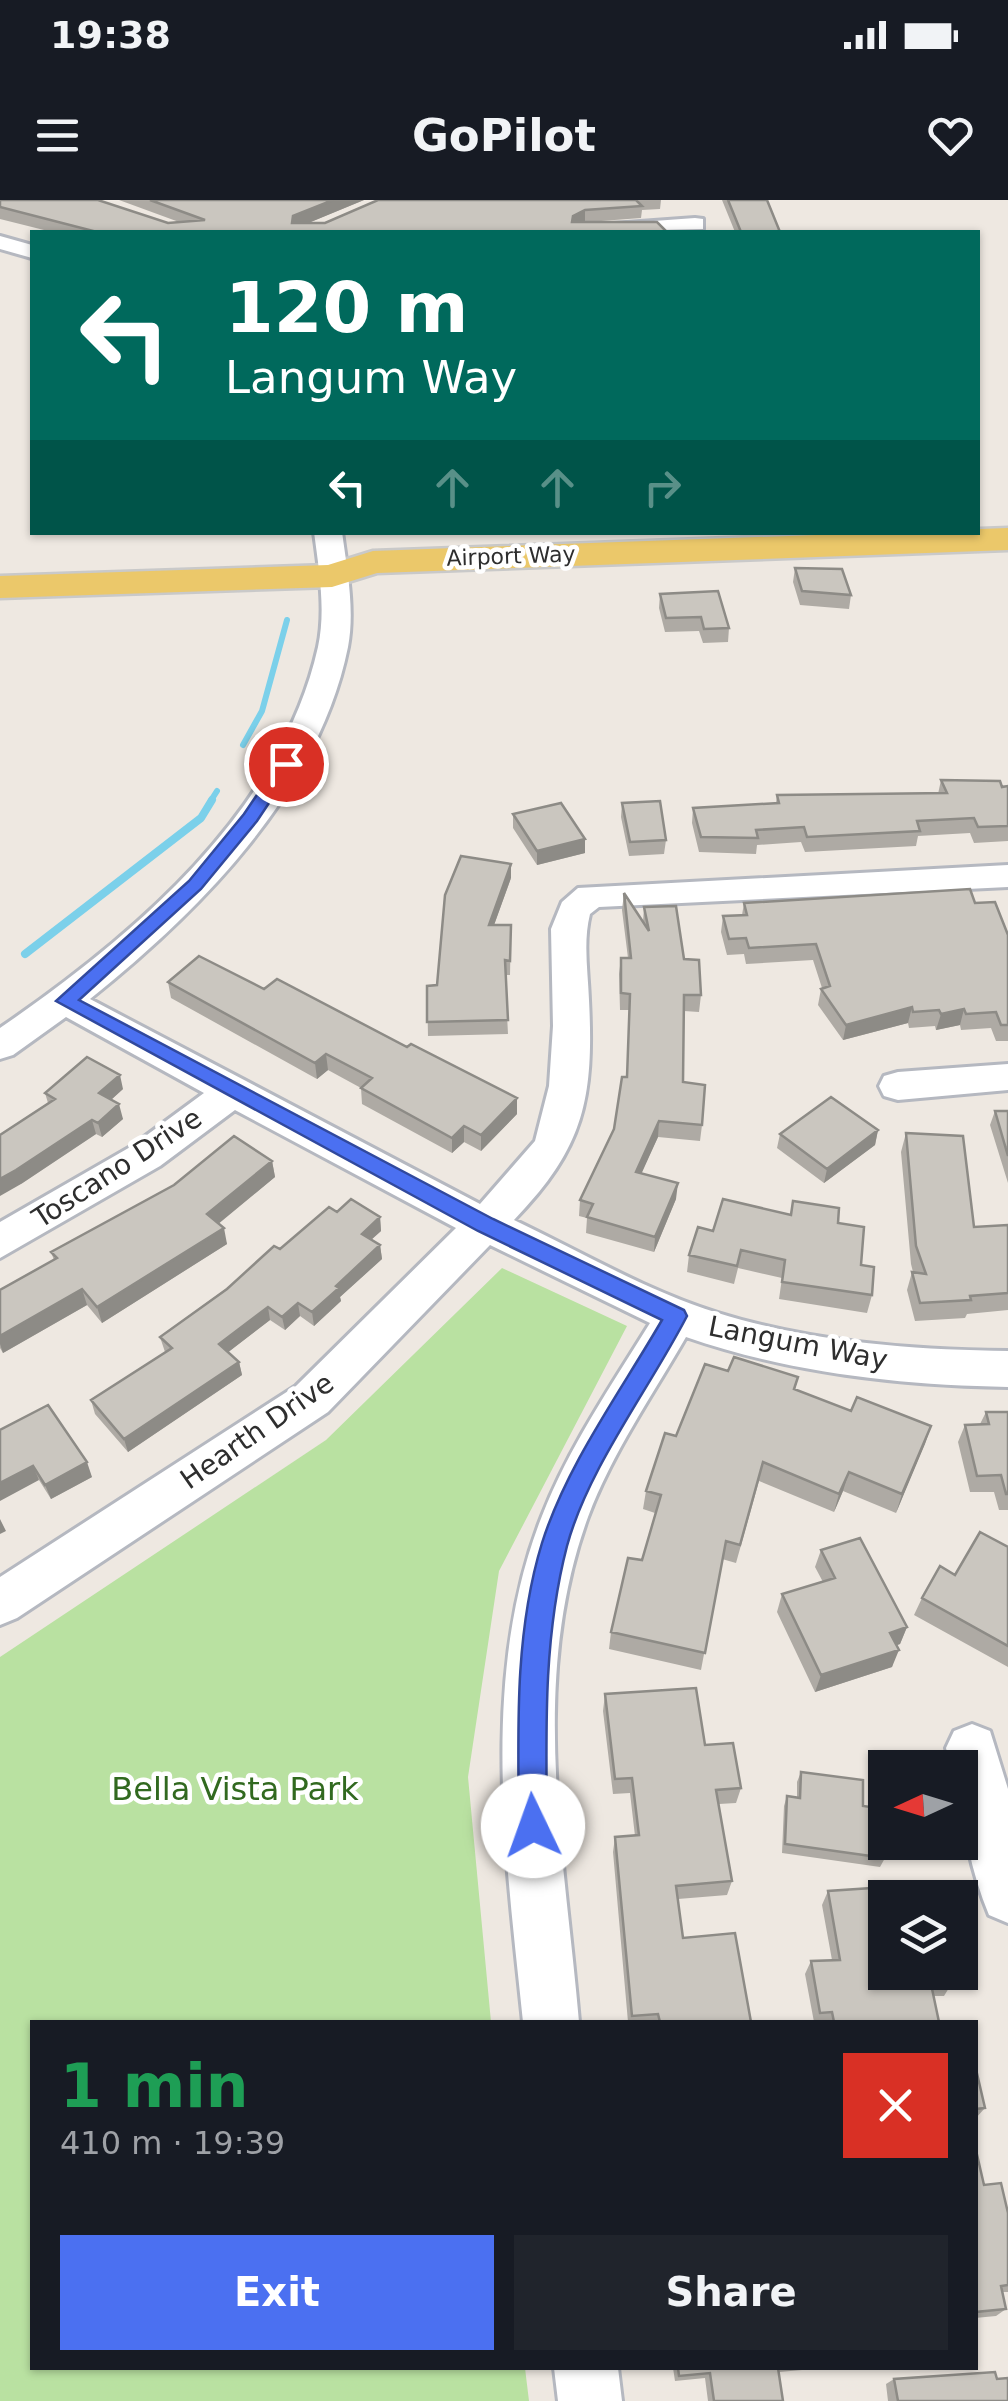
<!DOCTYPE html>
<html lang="en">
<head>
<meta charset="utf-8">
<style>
  :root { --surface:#171b24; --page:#20242c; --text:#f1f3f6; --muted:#9ea1a6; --accent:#4b70f1 }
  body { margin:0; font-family:"DejaVu Sans",sans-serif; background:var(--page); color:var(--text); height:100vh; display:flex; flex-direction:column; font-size:38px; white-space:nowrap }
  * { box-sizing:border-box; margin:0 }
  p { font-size:32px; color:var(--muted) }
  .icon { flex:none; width:55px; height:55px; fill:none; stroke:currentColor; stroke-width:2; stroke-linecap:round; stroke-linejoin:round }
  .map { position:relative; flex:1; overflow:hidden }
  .sheet { position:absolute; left:30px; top:1820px; width:948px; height:350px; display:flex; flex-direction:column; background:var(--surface); border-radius:0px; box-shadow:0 2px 8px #0004 }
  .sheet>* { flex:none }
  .banner { position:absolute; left:30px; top:30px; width:950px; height:305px; border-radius:0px; box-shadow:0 2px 8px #0004; background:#00695c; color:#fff; overflow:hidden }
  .needle { width:65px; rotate:266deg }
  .fabs { position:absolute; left:868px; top:1550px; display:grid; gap:20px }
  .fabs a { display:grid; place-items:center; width:110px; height:110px; border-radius:0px; background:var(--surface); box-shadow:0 2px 8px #0004; font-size:50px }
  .pin { position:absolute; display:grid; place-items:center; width:85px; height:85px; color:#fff; margin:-42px; border:5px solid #fff; border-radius:50%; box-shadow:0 2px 10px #0007 }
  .me { position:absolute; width:110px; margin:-55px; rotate:357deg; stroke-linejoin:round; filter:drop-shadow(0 0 8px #0008) }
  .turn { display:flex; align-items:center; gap:35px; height:210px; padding:0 30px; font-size:45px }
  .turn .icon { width:130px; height:130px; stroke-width:2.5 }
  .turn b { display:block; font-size:70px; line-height:85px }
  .lanes { display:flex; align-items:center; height:95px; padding:0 30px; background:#0003; justify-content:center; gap:50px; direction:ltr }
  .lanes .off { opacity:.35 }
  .round { display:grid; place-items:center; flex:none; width:105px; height:105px; border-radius:0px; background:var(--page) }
  .summary { display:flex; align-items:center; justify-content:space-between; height:170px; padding:0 30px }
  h1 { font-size:60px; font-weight:800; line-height:75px; color:#1e9e55 }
  .button { display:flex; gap:20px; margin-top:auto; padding:20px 30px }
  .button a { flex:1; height:115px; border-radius:0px; background:var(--accent); color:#fff; font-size:40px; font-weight:800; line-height:115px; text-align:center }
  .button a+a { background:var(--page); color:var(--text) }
  .status { display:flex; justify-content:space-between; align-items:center; height:70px; padding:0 50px; background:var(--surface); direction:ltr }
  .status svg { height:28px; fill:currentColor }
  header { display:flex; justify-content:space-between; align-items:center; height:130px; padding:0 30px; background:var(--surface); font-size:45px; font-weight:800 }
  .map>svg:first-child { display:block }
  .green { fill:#b9e1a1 }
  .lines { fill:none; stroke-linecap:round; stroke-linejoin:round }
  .stream-far1 { stroke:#7bd0ea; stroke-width:6 }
  .stream { stroke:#7bd0ea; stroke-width:8 }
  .minor-casing { stroke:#b5b8c0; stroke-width:6 }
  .major-casing { stroke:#c9c9c9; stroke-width:5 }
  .minor { fill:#fff; fill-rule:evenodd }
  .major { fill:#ebc86a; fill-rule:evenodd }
  .wall { fill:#aeaaa4 }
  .shaded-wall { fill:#8d8b86 }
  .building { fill:#cac6bf; stroke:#8d8b86; stroke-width:2.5 }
  .route { fill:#4b70f1; stroke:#31499d; stroke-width:2.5 }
  .labels { text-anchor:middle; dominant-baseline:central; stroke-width:9; stroke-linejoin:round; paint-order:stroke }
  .far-street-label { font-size:22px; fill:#2e2e2e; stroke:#fff }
  .street-label { font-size:28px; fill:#2e2e2e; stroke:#fff }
  .near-park-label { font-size:32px; fill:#31691f; stroke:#fff }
</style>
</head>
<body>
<div class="status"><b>19:38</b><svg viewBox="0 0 49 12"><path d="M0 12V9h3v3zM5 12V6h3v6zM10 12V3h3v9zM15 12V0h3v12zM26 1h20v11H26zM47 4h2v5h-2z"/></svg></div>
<header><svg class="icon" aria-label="menu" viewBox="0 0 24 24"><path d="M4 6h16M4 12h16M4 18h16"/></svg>GoPilot<svg class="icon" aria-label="heart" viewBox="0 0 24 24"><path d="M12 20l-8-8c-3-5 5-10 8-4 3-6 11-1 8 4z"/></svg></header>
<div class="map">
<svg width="1008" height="2201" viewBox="0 0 1008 2201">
  <rect width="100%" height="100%" fill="#eee8e1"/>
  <path class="green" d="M 502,1068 L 627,1126 L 499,1371 L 468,1577 L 491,1822 L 32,1822 L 32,2168 L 525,2168 L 529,2201 L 0,2201 L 0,1457 L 326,1240 Z"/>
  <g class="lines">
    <path class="stream-far1" d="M 243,545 L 262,511 L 287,420
      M 210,602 L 217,591"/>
    <path class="stream" d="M 25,754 L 201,618 L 212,600"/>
    <g class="minor-casing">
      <path id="minor" d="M 695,18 L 703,19 L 703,29 L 574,32 L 585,26 Z
        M 0,36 L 32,45 L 32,58 L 0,49 Z
        M 314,332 L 342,332 C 347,369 355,410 348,447 C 319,591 201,710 90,799 L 480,1004 L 535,941 L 549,886 L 553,826 L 551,729 L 562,702 L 578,688 L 1008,665 L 1008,687 L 599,707 L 590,714 C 583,742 588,772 589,800 C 594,899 584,948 514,1020 C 581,1052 647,1091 718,1113 C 811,1142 911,1150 1008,1151 L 1008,1187 C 899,1185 790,1173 686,1137 C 652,1196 612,1253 588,1317 C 528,1481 565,1655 579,1822 L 523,1822 C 506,1656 479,1475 542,1316 C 569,1247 611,1186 650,1123 L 490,1045 L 328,1212 L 17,1418 L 0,1425 L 0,1377 L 296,1186 L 456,1028 L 235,910 L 160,966 L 0,1058 L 0,1022 L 132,946 L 204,893 L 66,817 L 13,855 L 0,859 L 0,828 C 133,737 281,612 318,447 C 326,410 319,370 314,332 Z
        M 1008,864 L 1008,890 L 898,900 L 884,896 L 879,886 L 884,876 L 898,872 Z
        M 972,1524 L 990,1531 L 1008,1589 L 1008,1723 L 989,1715 C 970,1669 960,1617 960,1568 L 951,1568 L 946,1548 L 954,1531 Z
        M 554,2168 L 618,2168 L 622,2201 L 558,2201 Z"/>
    </g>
    <g class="major-casing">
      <path id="major" d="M 1008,328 L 1008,350 L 377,373 L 332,387 L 0,398 L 0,376 L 328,365 L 373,351 Z"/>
    </g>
    <use href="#minor" class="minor"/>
    <use href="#major" class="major"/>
  </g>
  <path class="wall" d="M 0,0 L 168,23 L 179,22 L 119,0 L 364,0 L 308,23 L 325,23 L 378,0 L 661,0 L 660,9 L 642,10 L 641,18 L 588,22 L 667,32 L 52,32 L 0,19 Z
    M 722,0 L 767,0 L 780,32 L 735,32 Z
    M 795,368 L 851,395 L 849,409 L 800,405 L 793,382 Z
    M 660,394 L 729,428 L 728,442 L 703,443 L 699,431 L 665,432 L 659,408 Z
    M 941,580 L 1008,586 L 1008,641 L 974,643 L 970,633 L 918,636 L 916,646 L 805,652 L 801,642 L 757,645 L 756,654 L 699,652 L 692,623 L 693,608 L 776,603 L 777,595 L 938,594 Z
    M 622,603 L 666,640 L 664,654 L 629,656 L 621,617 Z
    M 513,614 L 585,653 L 537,665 L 513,628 Z
    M 511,678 L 494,725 L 511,725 L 510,775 L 505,775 L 508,834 L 428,836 L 427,786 L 437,785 Z
    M 624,693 L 643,722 L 644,707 L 684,759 L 701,795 L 699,812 L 684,811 L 683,882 L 702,925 L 700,941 L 658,937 L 641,973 L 676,999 L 654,1052 L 586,1033 L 587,1018 L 579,1016 L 580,1000 L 614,929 L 627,877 L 629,810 L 620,810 L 619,774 L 621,758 L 628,758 L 622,710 Z
    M 744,703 L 975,703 L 1008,735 L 1008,841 L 996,841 L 991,828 L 961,830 L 960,825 L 936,830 L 935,826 L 909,828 L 908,823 L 843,840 L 818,805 L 821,789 L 822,788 L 813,760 L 746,764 L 744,754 L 727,755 L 721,732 L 723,716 L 742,715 Z
    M 168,782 L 517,914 L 481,951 L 464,942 L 452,953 L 362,904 L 361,888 L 328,870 L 317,879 L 171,798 Z
    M 123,889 L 111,900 L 123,919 L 102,937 L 96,934 L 21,984 L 48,903 L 45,893 Z
    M 995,911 L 1008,911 L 1008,983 L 990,925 Z
    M 878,930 L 875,945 L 824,983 L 777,948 L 780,934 Z
    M 906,933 L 974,1027 L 1008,1025 L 1008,1110 L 967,1114 L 965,1118 L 915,1121 L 907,1090 L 912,1072 L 913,1072 L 911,1064 L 901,952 Z
    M 272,961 L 275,977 L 218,1023 L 227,1044 L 102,1123 L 87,1105 L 3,1153 L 0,1148 L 0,1090 L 54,1060 L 51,1052 Z
    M 793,1001 L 838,1023 L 861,1065 L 872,1095 L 867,1113 L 779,1099 L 782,1078 L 738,1068 L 734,1084 L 687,1072 L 689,1055 L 713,1031 L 790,1015 Z
    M 337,1012 L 380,1017 L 381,1031 L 371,1040 L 380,1045 L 382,1059 L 340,1097 L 341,1101 L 314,1126 L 300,1116 L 285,1130 L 270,1120 L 228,1152 L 239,1162 L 242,1175 L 128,1252 L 95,1214 L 91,1200 L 165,1152 L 160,1137 L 280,1049 Z
    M 728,1171 L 798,1177 L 795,1190 L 851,1211 L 931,1226 L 896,1313 L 843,1291 L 834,1312 L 759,1281 L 736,1363 L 722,1359 L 701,1470 L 609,1449 L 611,1432 L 642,1360 L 655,1313 L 643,1309 L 646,1291 L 676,1236 Z
    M 986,1212 L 1008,1212 L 1008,1310 L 999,1310 L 994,1292 L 970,1292 L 958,1242 L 965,1225 L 980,1224 Z
    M 0,1230 L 92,1277 L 51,1299 L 39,1280 Z
    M 1008,1347 L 1008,1467 L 914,1415 L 922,1398 L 955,1375 Z
    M 821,1350 L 907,1427 L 900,1444 L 897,1445 L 892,1467 L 815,1492 L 777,1412 L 782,1394 L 823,1382 L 815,1367 Z
    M 605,1494 L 705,1545 L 741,1588 L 736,1603 L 719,1604 L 732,1681 L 727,1695 L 678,1699 L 683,1738 L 751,1822 L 628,1822 L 613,1652 L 615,1637 L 635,1636 L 630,1593 L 613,1594 L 603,1511 Z
    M 801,1572 L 863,1606 L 885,1658 L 880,1667 L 782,1653 L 784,1606 L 787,1596 L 797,1597 L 797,1582 Z
    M 828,1691 L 952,1783 L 944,1796 L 934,1796 L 939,1822 L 814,1822 L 805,1774 L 811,1761 L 832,1760 L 822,1705 Z
    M 975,1865 L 985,1908 L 975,1919 Z
    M 975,1946 L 984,1985 L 1008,2013 L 1008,2092 L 1003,2092 L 1006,2109 L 996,2116 L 975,2118 Z
    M 673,2168 L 805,2168 L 802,2170 L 779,2172 L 783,2201 L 708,2201 L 705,2178 L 675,2181 Z
    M 894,2179 L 997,2179 L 1008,2201 L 888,2201 L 886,2184 Z"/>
  <path class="shaded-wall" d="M 333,0 L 364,0 L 294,29 L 292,23 L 293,16 Z
    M 585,10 L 585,22 L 571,32 L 573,16 Z
    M 585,639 L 585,653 L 537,665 L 537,651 Z
    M 511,664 L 511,678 L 489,739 L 489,725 Z
    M 912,807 L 908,823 L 843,840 L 846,825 Z
    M 964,809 L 960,825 L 936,830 L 941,814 Z
    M 326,854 L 328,870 L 317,879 L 315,863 Z
    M 120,875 L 123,889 L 103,907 L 99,893 Z
    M 517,898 L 517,914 L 481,951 L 481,935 Z
    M 119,904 L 123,919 L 102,937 L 98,923 Z
    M 92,920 L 96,934 L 21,984 L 0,996 L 0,979 Z
    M 659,921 L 658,937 L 635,988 L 636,972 Z
    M 464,926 L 464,942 L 452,953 L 452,938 Z
    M 878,930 L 875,945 L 824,983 L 827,969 Z
    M 272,961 L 275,977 L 211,1030 L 207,1014 Z
    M 678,983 L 676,999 L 654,1052 L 655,1037 Z
    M 380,1017 L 381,1031 L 363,1047 L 362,1034 Z
    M 224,1028 L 227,1044 L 102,1123 L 97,1107 Z
    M 380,1045 L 382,1059 L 340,1097 L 341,1101 L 314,1126 L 312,1112 L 336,1086 Z
    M 82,1089 L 87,1105 L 3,1153 L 0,1144 L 0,1136 Z
    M 298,1103 L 300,1116 L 285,1130 L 282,1117 Z
    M 268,1107 L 270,1120 L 222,1157 L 219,1144 Z
    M 239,1162 L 242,1175 L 128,1252 L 124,1239 Z
    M 931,1226 L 925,1244 L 896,1313 L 902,1294 Z
    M 87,1262 L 92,1277 L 51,1299 L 45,1285 Z
    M 33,1266 L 39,1280 L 0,1301 L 0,1283 Z
    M 849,1272 L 843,1291 L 834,1312 L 839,1294 Z
    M 0,1319 L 6,1331 L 0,1334 Z
    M 907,1427 L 900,1444 L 883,1450 L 890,1433 Z
    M 899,1450 L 892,1467 L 815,1492 L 821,1475 Z"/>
  <path class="building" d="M 0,0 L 98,0 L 168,23 L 205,20 L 150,0 L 333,0 L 293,16 L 292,23 L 325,23 L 378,0 L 636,0 L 642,6 L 585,10 L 573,16 L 572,22 L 657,22 L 667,32 L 97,32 L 0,7 Z
    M 728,0 L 767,0 L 780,32 L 741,32 Z
    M 795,368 L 842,369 L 851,395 L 802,391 Z
    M 718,391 L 729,428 L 704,429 L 701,417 L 666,418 L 660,394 Z
    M 941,580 L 1000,581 L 1002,587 L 1008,586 L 1008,626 L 978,627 L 974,618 L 917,621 L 920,631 L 807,637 L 804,627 L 756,630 L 758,638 L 701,637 L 693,608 L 779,603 L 777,595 L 947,593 Z
    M 660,601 L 666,640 L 630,642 L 622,603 Z
    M 561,603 L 585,639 L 537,651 L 513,614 Z
    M 461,656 L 511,664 L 489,725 L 511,725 L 510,761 L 505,760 L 508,820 L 427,822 L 427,786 L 437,785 L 445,695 Z
    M 970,689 L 975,703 L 995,702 L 1008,735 L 1008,825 L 1001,825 L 996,812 L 966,814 L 964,809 L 941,814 L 939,810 L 913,812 L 912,807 L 846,825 L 821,789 L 830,786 L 816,744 L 749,748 L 746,738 L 729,739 L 723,716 L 747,715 L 744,703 Z
    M 624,693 L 649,731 L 644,707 L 676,706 L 684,759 L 699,760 L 701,795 L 684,795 L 683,882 L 705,885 L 702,925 L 659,921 L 636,972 L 678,983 L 655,1037 L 587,1017 L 593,1004 L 580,1000 L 614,929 L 622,877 L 627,877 L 630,794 L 621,793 L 621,758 L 631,758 Z
    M 199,756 L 264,789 L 277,779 L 407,847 L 411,844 L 517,898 L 481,935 L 464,926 L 452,938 L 361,888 L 372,878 L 326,854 L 315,863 L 168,782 Z
    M 87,857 L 120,875 L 99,893 L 119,904 L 98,923 L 92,920 L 16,970 L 0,979 L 0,935 L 55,899 L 45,893 Z
    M 831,897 L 878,930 L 827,969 L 780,934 Z
    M 995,911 L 1008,911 L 1008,956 Z
    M 906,933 L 963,936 L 974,1027 L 1008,1025 L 1008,1093 L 970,1096 L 971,1100 L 920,1103 L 912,1072 L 926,1074 L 916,1046 Z
    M 234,936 L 272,961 L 207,1014 L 224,1028 L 97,1107 L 82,1089 L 0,1136 L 0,1090 L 57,1058 L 51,1052 L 174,985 Z
    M 351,999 L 380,1017 L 362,1034 L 380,1045 L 336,1086 L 339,1088 L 312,1112 L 298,1103 L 282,1117 L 268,1107 L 219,1144 L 239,1162 L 124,1239 L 91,1200 L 172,1148 L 160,1137 L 227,1089 L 274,1046 L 280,1049 L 329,1007 L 337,1012 Z
    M 723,999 L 791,1015 L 793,1001 L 839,1008 L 838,1023 L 864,1027 L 861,1065 L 874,1067 L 872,1095 L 782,1082 L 785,1060 L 741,1050 L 737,1066 L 689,1055 L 698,1027 L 713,1031 Z
    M 734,1157 L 798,1177 L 794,1189 L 851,1211 L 857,1197 L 931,1226 L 902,1294 L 849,1272 L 839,1294 L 763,1262 L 740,1345 L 726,1341 L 705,1453 L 611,1432 L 628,1358 L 642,1360 L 661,1295 L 646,1291 L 665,1233 L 676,1236 L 705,1164 L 728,1171 Z
    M 48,1205 L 87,1262 L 45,1285 L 33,1266 L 0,1283 L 0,1230 Z
    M 986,1212 L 1008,1212 L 1008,1294 L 1006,1294 L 1001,1275 L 977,1276 L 965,1225 L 989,1224 Z
    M 980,1332 L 1008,1347 L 1008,1446 L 922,1398 L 940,1366 L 955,1375 Z
    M 860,1338 L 907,1427 L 890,1433 L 899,1450 L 821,1475 L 782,1394 L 835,1378 L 821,1350 Z
    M 696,1488 L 705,1545 L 733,1543 L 741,1588 L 716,1590 L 732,1681 L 676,1686 L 683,1738 L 735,1733 L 751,1822 L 660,1822 L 658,1814 L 632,1816 L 615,1637 L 639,1635 L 632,1578 L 615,1579 L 605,1494 Z
    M 801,1572 L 863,1580 L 863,1606 L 885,1609 L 885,1658 L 785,1644 L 787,1596 L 800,1598 Z
    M 931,1684 L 934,1698 L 885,1698 L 885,1772 L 950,1772 L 952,1783 L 931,1784 L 939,1822 L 834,1822 L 832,1812 L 820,1813 L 811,1761 L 840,1760 L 828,1691 Z
    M 975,1865 L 985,1908 L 975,1909 Z
    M 975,1946 L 984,1985 L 1001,1983 L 1008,2013 L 1008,2085 L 1001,2086 L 1006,2109 L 975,2112 Z
    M 678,2168 L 778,2168 L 783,2201 L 714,2201 L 710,2173 L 679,2176 Z
    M 995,2172 L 997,2179 L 1008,2178 L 1008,2201 L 898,2201 L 894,2179 Z"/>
  <path class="route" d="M 280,561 L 295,564 L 257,621 L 201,689 L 79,800 L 493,1019 L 684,1110 L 687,1116 C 650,1188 588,1268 567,1346 C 543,1438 546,1532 547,1626 L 543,1636 L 533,1640 L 523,1636 L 519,1626 C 518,1532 514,1434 542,1343 C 567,1264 621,1191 662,1120 L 478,1031 L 56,801 L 189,681 L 244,614 Z"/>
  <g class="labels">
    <g class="far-street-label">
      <text transform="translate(511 356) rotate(-2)">Airport Way</text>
    </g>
    <g class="street-label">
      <text transform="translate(117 968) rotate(-33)">Toscano Drive</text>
      <text transform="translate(798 1143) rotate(11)">Langum Way</text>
      <text transform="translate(257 1231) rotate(-35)">Hearth Drive</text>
    </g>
    <g class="near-park-label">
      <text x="235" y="1589">Bella Vista Park</text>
    </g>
  </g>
</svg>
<div class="fabs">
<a><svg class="needle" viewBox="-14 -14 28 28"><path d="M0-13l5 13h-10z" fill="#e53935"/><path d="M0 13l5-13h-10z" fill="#9ea1a6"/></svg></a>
<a><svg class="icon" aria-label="layers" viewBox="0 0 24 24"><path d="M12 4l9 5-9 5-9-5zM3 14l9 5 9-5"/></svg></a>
</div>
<div class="pin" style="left:286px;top:564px;background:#d93025"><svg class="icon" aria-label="arrive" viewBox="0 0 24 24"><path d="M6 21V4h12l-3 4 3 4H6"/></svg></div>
<svg class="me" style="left:533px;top:1626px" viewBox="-20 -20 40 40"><circle r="19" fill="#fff"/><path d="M0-13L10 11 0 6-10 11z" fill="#4b70f1"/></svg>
<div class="banner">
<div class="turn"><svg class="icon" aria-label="left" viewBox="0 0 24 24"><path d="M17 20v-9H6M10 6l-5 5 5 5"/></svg><div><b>120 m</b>Langum Way</div></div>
<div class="lanes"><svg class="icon" aria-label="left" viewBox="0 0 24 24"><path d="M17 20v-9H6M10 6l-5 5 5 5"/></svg><svg class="icon off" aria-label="ahead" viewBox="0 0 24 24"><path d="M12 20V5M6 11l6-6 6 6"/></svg><svg class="icon off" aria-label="ahead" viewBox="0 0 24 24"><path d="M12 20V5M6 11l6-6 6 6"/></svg><svg class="icon off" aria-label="right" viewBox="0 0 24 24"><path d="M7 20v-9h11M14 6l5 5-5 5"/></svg></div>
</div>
<section class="sheet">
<div class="summary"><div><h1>1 min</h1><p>410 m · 19:39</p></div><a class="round" style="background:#d93025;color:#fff"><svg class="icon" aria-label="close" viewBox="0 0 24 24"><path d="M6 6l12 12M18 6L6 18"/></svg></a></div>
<div class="button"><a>Exit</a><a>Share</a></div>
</section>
</div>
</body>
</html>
